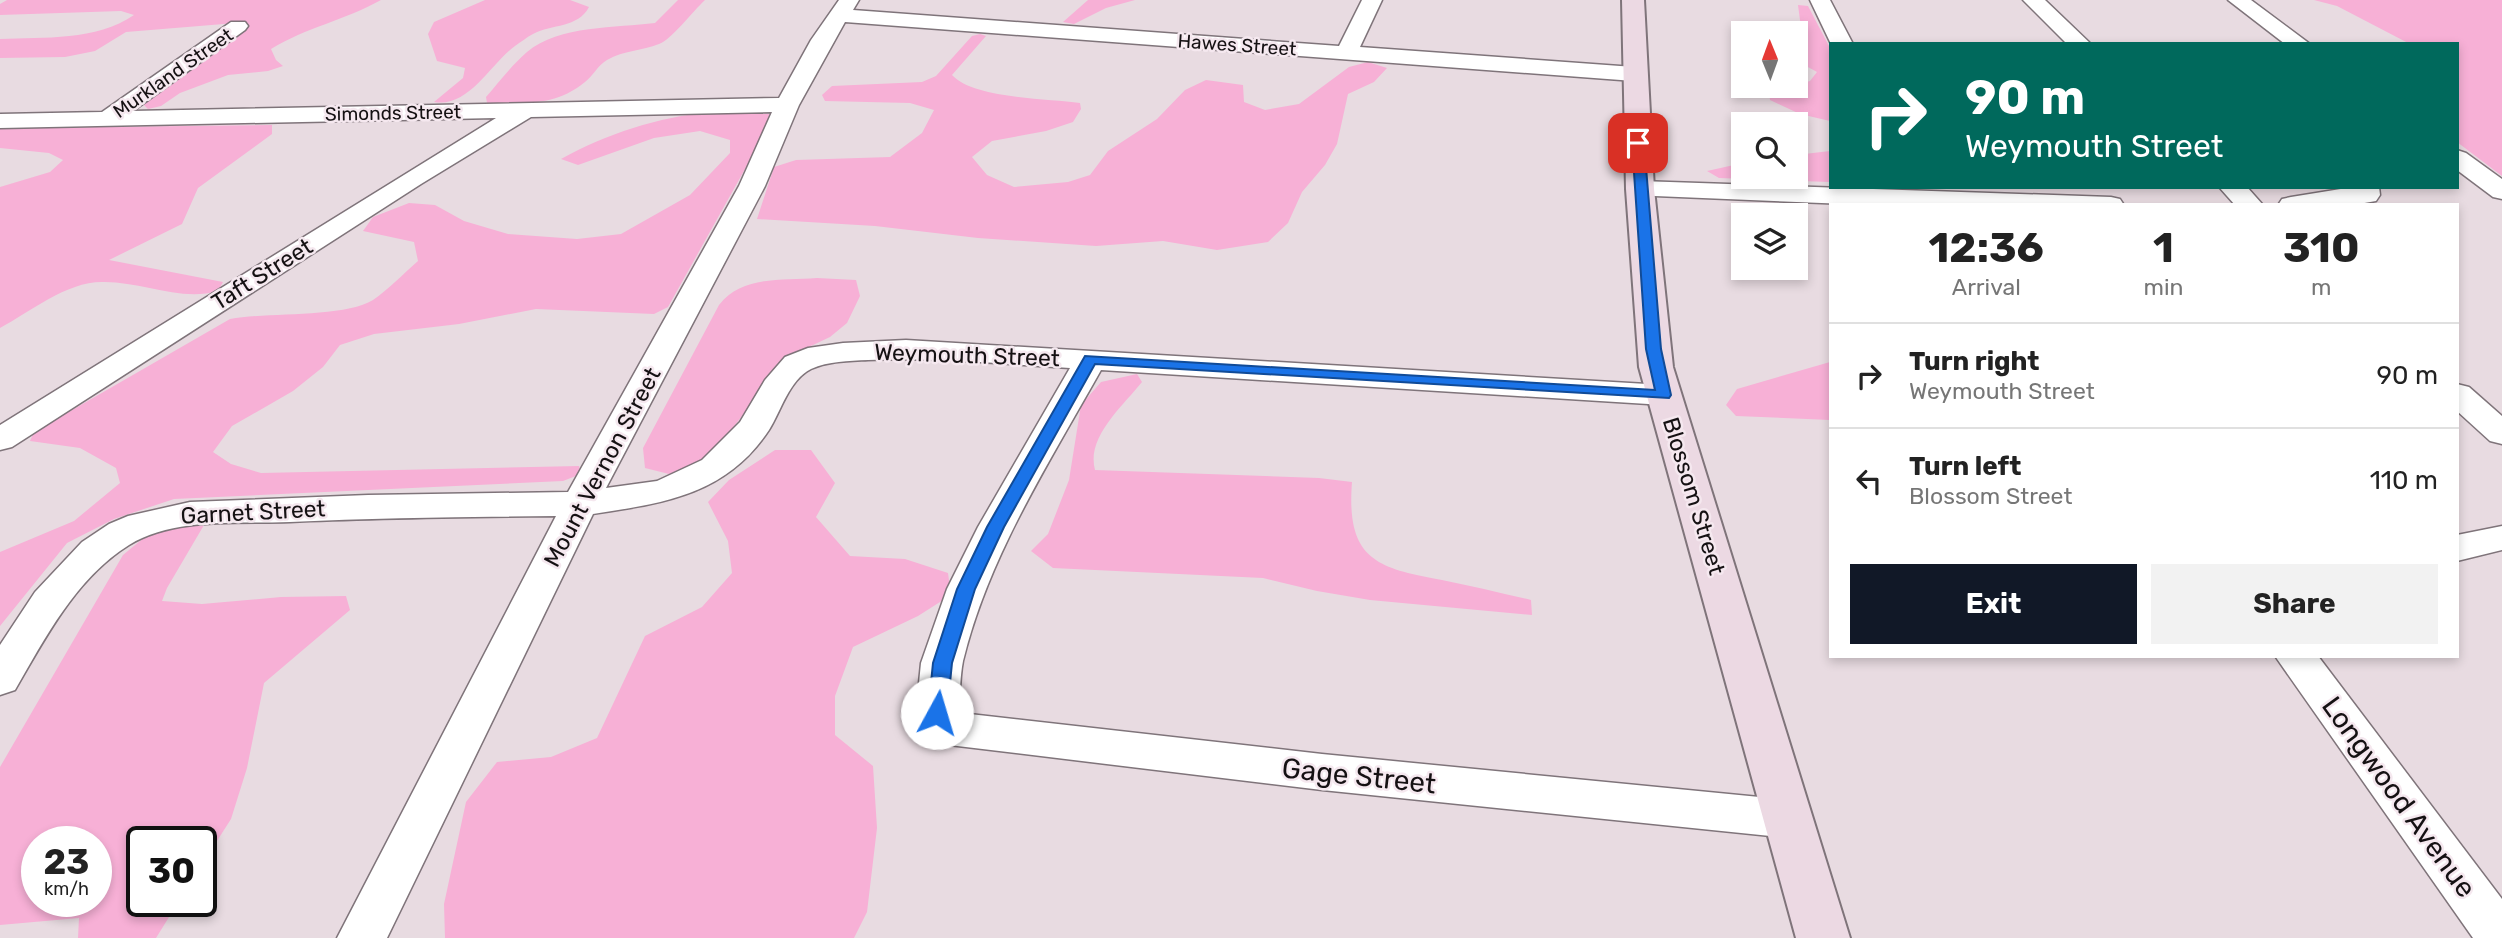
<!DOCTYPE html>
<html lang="en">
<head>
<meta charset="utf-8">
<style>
  :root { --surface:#fff; --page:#f2f2f2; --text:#222; --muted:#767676; --line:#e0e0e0; --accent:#111827 }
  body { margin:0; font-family:Rubik,sans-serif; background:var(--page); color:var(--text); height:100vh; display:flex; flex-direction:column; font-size:26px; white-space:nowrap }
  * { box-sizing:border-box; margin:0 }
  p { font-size:23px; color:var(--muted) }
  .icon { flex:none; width:38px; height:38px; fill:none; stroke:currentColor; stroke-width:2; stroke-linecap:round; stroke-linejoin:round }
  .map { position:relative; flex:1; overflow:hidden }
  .sheet { position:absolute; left:1829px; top:203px; width:630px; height:455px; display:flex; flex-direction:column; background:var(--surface); border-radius:0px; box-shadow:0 4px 10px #0003 }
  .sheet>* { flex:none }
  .banner { position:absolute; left:1829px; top:42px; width:630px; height:147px; border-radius:0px; box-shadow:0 4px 10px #0003; background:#00695c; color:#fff; overflow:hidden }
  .needle { width:46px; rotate:359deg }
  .buttons { position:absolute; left:1731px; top:21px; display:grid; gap:14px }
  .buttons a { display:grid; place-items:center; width:77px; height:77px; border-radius:0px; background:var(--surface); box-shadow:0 4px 10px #0003; font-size:35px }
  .speed { position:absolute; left:21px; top:826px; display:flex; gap:14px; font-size:35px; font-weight:700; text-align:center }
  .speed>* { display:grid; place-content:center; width:91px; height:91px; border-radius:50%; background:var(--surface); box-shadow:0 4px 10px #0003; line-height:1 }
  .speed small { font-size:18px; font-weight:400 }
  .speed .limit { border:4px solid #111; border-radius:10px; background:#fff; color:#111 }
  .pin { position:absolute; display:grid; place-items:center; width:60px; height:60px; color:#fff; margin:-30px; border-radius:14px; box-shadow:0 4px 10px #0006 }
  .me { position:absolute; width:77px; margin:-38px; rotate:6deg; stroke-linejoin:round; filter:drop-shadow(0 0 5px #0008) }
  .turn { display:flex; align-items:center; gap:24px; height:147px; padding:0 21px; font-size:32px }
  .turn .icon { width:91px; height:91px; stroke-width:2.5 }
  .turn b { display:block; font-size:49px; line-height:60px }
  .eta { display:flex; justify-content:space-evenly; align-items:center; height:119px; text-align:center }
  .eta b { font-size:42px; font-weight:700; line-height:49px }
  .action { display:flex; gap:14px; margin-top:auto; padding:14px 21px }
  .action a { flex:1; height:80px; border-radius:0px; background:var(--accent); color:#fff; font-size:28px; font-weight:700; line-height:80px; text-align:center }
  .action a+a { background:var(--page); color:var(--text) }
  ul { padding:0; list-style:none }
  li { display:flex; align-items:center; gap:21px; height:105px; padding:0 21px; border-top:2px solid var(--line) }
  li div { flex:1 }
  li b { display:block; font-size:26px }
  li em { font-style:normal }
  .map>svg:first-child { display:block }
  .green { fill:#f7b0d6; fill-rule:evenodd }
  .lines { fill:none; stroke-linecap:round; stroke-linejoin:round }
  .street-casing { stroke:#7f747a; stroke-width:3 }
  .secondary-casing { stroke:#7f747a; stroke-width:4 }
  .street { fill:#fff; fill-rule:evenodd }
  .secondary { fill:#ecd9e3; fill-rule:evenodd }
  .route { fill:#1a73e8; stroke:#114b97; stroke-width:2 }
  .labels { text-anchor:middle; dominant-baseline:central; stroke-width:5; stroke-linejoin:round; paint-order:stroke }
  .far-street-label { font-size:19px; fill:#151113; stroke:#f5e8ef }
  .street-label { font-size:23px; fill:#151113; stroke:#f5e8ef }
  .near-street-label { font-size:28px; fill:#151113; stroke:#f5e8ef }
</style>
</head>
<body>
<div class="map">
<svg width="2502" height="938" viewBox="0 0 2502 938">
  <rect width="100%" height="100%" fill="#e8dbe1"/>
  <path class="green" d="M 7,0 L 381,0 C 345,20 305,28 271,49 L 276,60 L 283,66 L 268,71 L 228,75 L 180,93 L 161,106 L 148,109 L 143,104 L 186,69 L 247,27 L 236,23 L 126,32 L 95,51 L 65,57 L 0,58 L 0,39 C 44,37 96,41 134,15 L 121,11 L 0,15 L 0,4 Z
    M 485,0 L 570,0 L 589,7 C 578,28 552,24 533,34 C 527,37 521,42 515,46 C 490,64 469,108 434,102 L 463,78 L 465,68 L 437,61 L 428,34 L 434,22 Z
    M 678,0 L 705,0 C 693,11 671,40 659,44 C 642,51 624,50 607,60 C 598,65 593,76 585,82 C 556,106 523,104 487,103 L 486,97 C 499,82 512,65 527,52 C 559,25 617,28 655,23 Z
    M 1088,0 L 1135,0 L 1106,8 L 1074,24 L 1063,22 Z
    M 2314,0 L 2502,0 L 2502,176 L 2457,142 L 2457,44 L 2410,44 L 2337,6 Z
    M 1798,5 L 1808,6 L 1830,48 L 1830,121 L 1800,114 L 1770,100 L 1769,93 L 1810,81 L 1817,72 L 1806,66 L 1796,65 L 1796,42 L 1802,35 Z
    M 980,34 L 986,36 L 952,75 C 974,99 1047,98 1080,103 L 1081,109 L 1073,122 L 1046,131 L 992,141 L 972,157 L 987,175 L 1014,187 L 1068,182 L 1090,175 L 1108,151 L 1157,119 L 1185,90 L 1206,80 L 1243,85 L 1244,102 L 1265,110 L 1299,104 L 1349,67 L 1368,62 L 1387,68 L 1374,82 L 1348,94 L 1337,144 L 1325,165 L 1302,192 L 1288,223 L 1268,242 L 1217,250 L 1163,241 L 1096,246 L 978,238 L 875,226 L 757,219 L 774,167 L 796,160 L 890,157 L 922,133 L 934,110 L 910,103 L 825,101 L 822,95 L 832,86 L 922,82 L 936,76 L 972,36 Z
    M 710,112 L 769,114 L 773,119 L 668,307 L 654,314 L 536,309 L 459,324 L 374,334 L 340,345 L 323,367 L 293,391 L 232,426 L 213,452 L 231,464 L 261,473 L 579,466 L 581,474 L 563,481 L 174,499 L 114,519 L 67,543 L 0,626 L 0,552 L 74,521 L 120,483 L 116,468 L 80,448 L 30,441 L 34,432 L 230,319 C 267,312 344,318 373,300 C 389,289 403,274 418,261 L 414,242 L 363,231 L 373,217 L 409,203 L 435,205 L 464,221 L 508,234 L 577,239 L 621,234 L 690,195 L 730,153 L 730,140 L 700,131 L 654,138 L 578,165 L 561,159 C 606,134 659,117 710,112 Z
    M 272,125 L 272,134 L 198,188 L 182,224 L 109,260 L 223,282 L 218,291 C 180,302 141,281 102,282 C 66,282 30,312 0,328 L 0,187 L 50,172 L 63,160 L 49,153 L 0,148 L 0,128 Z
    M 1830,151 L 1830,182 L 1719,178 L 1707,171 L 1743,163 L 1743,177 L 1796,177 L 1796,155 Z
    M 817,278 L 856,280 L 860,296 L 847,323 L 830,337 L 794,354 L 771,372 L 756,398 L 718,447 L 696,465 L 669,474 L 645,468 L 643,448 L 719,305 C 742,275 782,281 817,278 Z
    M 1830,362 L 1830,420 L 1736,416 L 1726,405 L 1737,389 Z
    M 1137,374 L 1142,382 C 1123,406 1086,437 1095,470 L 1319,478 L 1352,482 C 1346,559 1376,568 1442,580 C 1472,586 1501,593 1531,600 L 1532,615 L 1370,600 L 1317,591 L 1263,578 L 1053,568 L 1031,551 L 1048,534 L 1069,480 L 1081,405 L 1101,382 Z
    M 775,450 L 811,450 L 835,483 L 816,517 L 850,556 L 905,559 L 948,573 L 951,595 L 918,616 L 853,647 L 835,696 L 835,735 L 873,766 L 877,828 L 867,912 L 854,938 L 445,938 L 444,904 L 466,802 L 497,762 L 551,757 L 597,738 L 645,636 L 702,607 L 732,573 L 728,541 L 708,502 L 729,480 Z
    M 204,525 L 167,588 L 162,601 L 202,604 L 281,597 L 346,596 L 350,610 L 264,683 L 247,768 L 231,819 L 201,866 L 201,842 L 142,842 L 142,901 L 179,901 L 156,938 L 78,938 L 79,918 L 0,925 L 0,767 L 123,555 L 146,536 L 179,527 ZM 37,842 L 96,842 L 96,901 L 37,901 Z"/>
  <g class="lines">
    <g class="street-casing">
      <path id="street" d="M 839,0 L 859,0 L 853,10 L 1339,46 L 1362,0 L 1382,0 L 1360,47 L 1634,67 L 1642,69 L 1645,74 L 1642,79 L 1634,81 L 845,22 L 799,105 L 765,186 L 606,488 L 657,481 L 702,460 L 740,422 L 765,380 L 785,357 L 808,348 L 843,343 L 906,340 L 1664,385 L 1676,388 L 1680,395 L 1676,402 L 1664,405 L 1101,370 C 1049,463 988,557 963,661 C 960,676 960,694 959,709 L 961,713 L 1322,754 L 1789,800 L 1805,805 L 1812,819 L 1805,833 L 1789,838 L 1322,790 L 949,745 L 934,740 L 916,713 L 921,663 L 947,589 L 978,527 L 1070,368 C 1003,364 935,357 868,360 C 848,361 829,361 811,369 C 789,380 781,411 769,430 C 726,495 664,503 593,514 L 387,938 L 337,938 L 556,516 C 467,517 378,518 290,522 C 238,524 174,517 129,545 C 76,578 45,638 15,690 L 0,695 L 0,645 L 35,592 L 82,542 L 109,524 L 128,516 L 190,502 L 368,495 L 568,492 L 739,186 L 772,112 L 531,117 L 421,184 L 12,447 L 0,450 L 0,425 L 496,118 L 0,128 L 0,114 L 102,112 L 231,22 L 245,22 L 248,26 L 245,30 L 133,111 L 779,98 L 811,40 Z
        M 1810,0 L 1830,0 L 1853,44 L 1831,44 Z
        M 2023,0 L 2045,0 L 2091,44 L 2067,44 Z
        M 2228,0 L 2251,0 L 2310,44 L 2285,44 Z
        M 2457,150 L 2466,153 L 2502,179 L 2502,199 L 2493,197 L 2457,170 Z
        M 1640,181 L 2111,197 L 2120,199 L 2124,205 L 1871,205 L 1631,195 L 1627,189 L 1631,183 Z
        M 2219,187 L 2247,187 L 2263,205 L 2235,205 Z
        M 2353,187 L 2379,187 L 2380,195 L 2376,201 L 2353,205 L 2278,205 L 2282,199 L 2291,197 Z
        M 2457,384 L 2469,387 L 2502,416 L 2502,444 L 2490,441 L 2457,411 Z
        M 2502,526 L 2502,550 L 2457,561 L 2457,535 Z
        M 2275,656 L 2318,656 L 2502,899 L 2502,938 L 2473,938 Z"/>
    </g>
    <g class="secondary-casing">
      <path id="secondary" d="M 1622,0 L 1644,0 L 1654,189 L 1673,367 L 1850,938 L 1796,938 L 1639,367 L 1626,189 Z"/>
    </g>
    <use href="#street" class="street"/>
    <use href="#secondary" class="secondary"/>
  </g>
  <path class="route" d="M 1638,139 L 1644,143 L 1661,349 L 1671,395 L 1669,398 L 1095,364 L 1004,527 L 975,589 L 952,663 L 947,713 L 944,718 L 937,721 L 930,718 L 928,713 L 933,663 L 957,589 L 987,527 L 1085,356 L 1655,390 L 1646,349 L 1632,143 Z"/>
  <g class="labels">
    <g class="far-street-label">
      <text transform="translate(1237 45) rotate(4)">Hawes Street</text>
      <text transform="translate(173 73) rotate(-35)">Murkland Street</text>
      <text transform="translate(393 113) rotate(-1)">Simonds Street</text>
    </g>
    <g class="street-label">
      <text transform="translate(262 274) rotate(-32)">Taft Street</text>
      <text transform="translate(967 355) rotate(2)">Weymouth Street</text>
      <text transform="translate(602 467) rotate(-62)">Mount Vernon Street</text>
      <text transform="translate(1694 496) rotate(73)">Blossom Street</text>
      <text transform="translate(253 512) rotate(-3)">Garnet Street</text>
    </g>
    <g class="near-street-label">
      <text transform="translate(1359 776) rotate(6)">Gage Street</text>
      <text transform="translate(2399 797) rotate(54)">Longwood Avenue</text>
    </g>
  </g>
</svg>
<div class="buttons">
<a><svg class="needle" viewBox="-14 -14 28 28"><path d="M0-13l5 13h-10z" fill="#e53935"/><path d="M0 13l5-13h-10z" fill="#767676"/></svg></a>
<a><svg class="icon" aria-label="search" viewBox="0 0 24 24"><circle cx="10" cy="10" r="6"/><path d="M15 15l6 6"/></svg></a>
<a><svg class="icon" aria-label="layers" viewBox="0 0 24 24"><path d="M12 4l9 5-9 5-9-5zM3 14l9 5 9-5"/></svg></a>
</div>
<div class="speed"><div>23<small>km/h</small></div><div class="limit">30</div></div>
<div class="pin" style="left:1638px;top:143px;background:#d93025"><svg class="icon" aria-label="arrive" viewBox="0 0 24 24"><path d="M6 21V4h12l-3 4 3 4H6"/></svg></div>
<svg class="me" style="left:937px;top:713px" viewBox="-20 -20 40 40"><circle r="19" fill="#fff"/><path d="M0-13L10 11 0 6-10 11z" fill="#1a73e8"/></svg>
<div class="banner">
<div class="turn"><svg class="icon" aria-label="right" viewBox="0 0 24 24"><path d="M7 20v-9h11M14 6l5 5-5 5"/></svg><div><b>90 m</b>Weymouth Street</div></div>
</div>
<section class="sheet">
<div class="eta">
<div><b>12:36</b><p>Arrival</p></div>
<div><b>1</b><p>min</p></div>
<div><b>310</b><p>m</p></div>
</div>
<ul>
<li><svg class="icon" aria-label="right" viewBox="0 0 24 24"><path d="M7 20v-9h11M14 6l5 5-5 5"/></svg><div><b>Turn right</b><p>Weymouth Street</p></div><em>90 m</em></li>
<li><svg class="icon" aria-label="left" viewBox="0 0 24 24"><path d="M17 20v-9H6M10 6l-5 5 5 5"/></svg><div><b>Turn left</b><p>Blossom Street</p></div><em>110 m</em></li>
</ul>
<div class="action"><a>Exit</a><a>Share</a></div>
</section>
</div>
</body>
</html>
